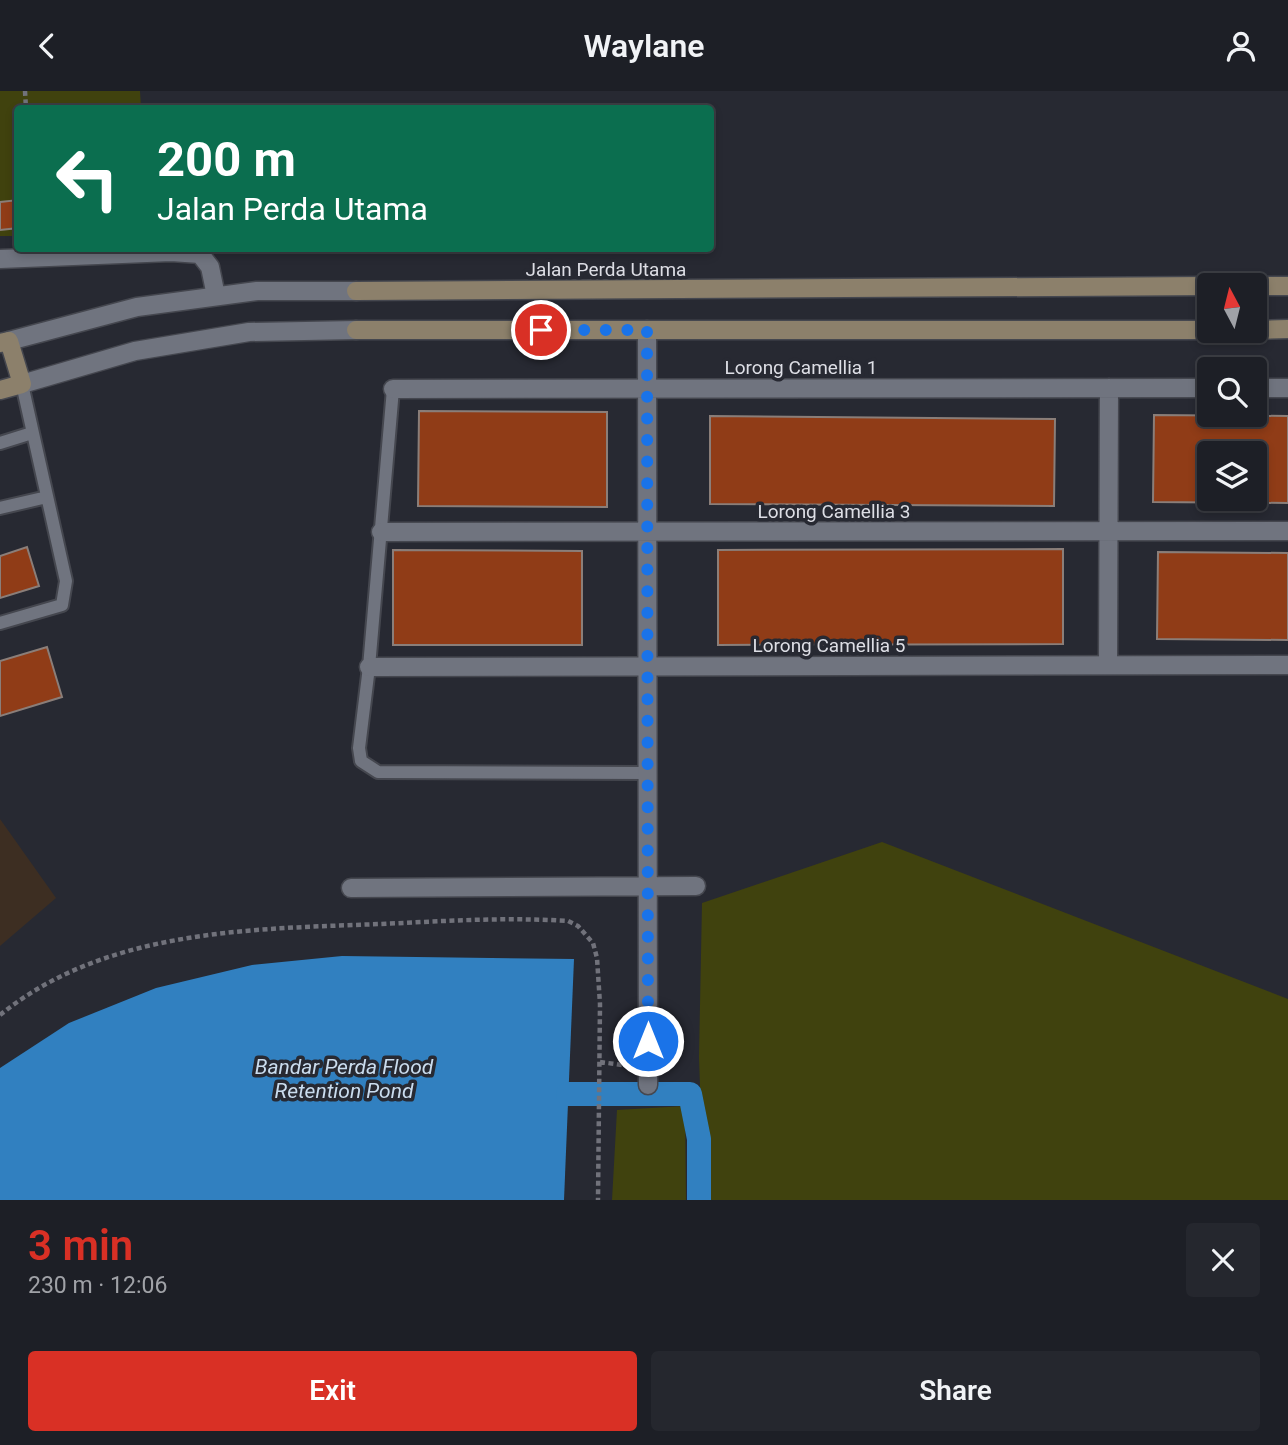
<!DOCTYPE html>
<html lang="en">
<head>
<meta charset="utf-8">
<style>
  :root { --surface:#1d1f26; --page:#25272e; --text:#f1f3f6; --muted:#a0a2a7; --line:#3b3d43; --accent:#d93025 }
  body { margin:0; font-family:Roboto,sans-serif; background:var(--page); color:var(--text); height:100vh; display:flex; flex-direction:column; font-size:26px; white-space:nowrap }
  * { box-sizing:border-box; margin:0 }
  p { font-size:23px; color:var(--muted) }
  .icon { flex:none; width:38px; height:38px; fill:none; stroke:currentColor; stroke-width:2; stroke-linecap:round; stroke-linejoin:round }
  .map { position:relative; height:1109px; overflow:hidden }
  .details { display:flex; flex-direction:column; background:var(--surface); flex:1 }
  .details>* { flex:none }
  .hud { position:absolute; left:14px; top:14px; width:700px; height:147px; border-radius:7px; box-shadow:0 4px 10px #0003,0 0 0 2px var(--line); background:#0b6e4f; color:#fff; overflow:hidden }
  .needle { width:46px; rotate:353deg }
  .buttons { position:absolute; left:1197px; top:182px; display:grid; gap:14px }
  .buttons a { display:grid; place-items:center; width:70px; height:70px; border-radius:7px; background:var(--surface); box-shadow:0 4px 10px #0003,0 0 0 2px var(--line); font-size:35px }
  .pin { position:absolute; display:grid; place-items:center; width:60px; height:60px; color:#fff; margin:-30px; border:4px solid #fff; border-radius:50%; box-shadow:0 2px 7px #0007 }
  .me { position:absolute; width:77px; margin:-38px; rotate:0deg; stroke-linejoin:round; filter:drop-shadow(0 0 5px #0008) }
  .turn { display:flex; align-items:center; gap:24px; height:147px; padding:0 28px; font-size:32px }
  .turn .icon { width:91px; height:91px; stroke-width:2.5 }
  .turn b { display:block; font-size:49px; line-height:60px }
  .round { display:grid; place-items:center; flex:none; width:74px; height:74px; border-radius:7px; background:var(--page) }
  .summary { display:flex; align-items:center; justify-content:space-between; height:119px; padding:0 28px }
  h1 { font-size:42px; font-weight:600; line-height:52px; color:var(--accent) }
  .button { display:flex; gap:14px; margin-top:auto; padding:14px 28px }
  .button a { flex:1; height:80px; border-radius:7px; background:var(--accent); color:#fff; font-size:28px; font-weight:600; line-height:80px; text-align:center }
  .button a+a { background:var(--page); color:var(--text) }
  header { display:flex; justify-content:space-between; align-items:center; height:91px; padding:0 28px; background:var(--surface); font-size:32px; font-weight:600 }
  .map>svg:first-child { display:block }
  .medical { fill:#3d2e22 }
  .green { fill:#40420e }
  .water { fill:#3180c0 }
  .lines { fill:none; stroke-linecap:round; stroke-linejoin:round }
  .canal { stroke:#3180c0; stroke-width:24 }
  .building { fill:#903c17; stroke:#8a7e79; stroke-width:2; fill-rule:evenodd }
  .lane-casing { stroke:#45474f; stroke-width:16 }
  .street-casing { stroke:#45474f; stroke-width:21 }
  .secondary-casing { stroke:#45474f; stroke-width:21 }
  .path { stroke:#71727b; stroke-width:4.5; stroke-dasharray:5 3.5; stroke-linecap:butt }
  .lane { stroke:#70747f; stroke-width:12 }
  .street { stroke:#70747f; stroke-width:18 }
  .secondary { stroke:#8c806b; stroke-width:18 }
  .route { stroke:#1a73e8; stroke-width:12; stroke-dasharray:0 21.6 }
  .labels { text-anchor:middle; dominant-baseline:central; stroke-width:7; stroke-linejoin:round; paint-order:stroke }
  .street-label { font-size:19px; fill:#dddee5; stroke:#272932 }
  .water-label { font-size:21px; font-style:italic; fill:#cadcee; stroke:#272932 }
</style>
</head>
<body>
<header><svg class="icon" aria-label="back" viewBox="0 0 24 24"><path d="M15 5l-7 7 7 7"/></svg>Waylane<svg class="icon" aria-label="person" viewBox="0 0 24 24"><circle cx="12" cy="8" r="4"/><path d="M4 21q1-7 8-7t8 7"/></svg></header>
<div class="map">
<svg width="1288" height="1109" viewBox="0 0 1288 1109">
  <rect width="100%" height="100%" fill="#272932"/>
  <path class="medical" d="M 0,728 L 56,807 L 0,855 Z"/>
  <path class="green" d="M 0,0 L 140,0 L 141,17 L 18,18 L 17,145 L 0,145 Z
    M 882,751 L 1288,908 L 1288,1109 L 704,1109 L 699,966 L 702,812 Z
    M 685,1015 L 686,1109 L 612,1109 L 617,1019 Z"/>
  <path class="water" d="M 342,865 L 574,868 L 564,1109 L 0,1109 L 0,977 L 69,932 L 156,897 L 252,874 Z"/>
  <g class="lines">
    <path class="canal" d="M 568,1003 L 690,1003 L 699,1048 L 699,1109"/>
  </g>
  <path class="building" d="M 18,109 L 18,137 L 0,139 L 0,111 Z
    M 419,320 L 607,321 L 607,416 L 418,415 Z
    M 1154,324 L 1288,325 L 1288,412 L 1153,411 ZM 1209,362 L 1255,362 L 1255,408 L 1209,408 Z
    M 710,325 L 1055,328 L 1054,415 L 710,413 Z
    M 27,456 L 39,495 L 0,507 L 0,465 Z
    M 1063,458 L 1063,553 L 718,554 L 718,459 Z
    M 393,459 L 582,460 L 582,554 L 393,554 Z
    M 1158,461 L 1288,462 L 1288,549 L 1157,548 Z
    M 47,556 L 62,606 L 0,625 L 0,570 Z"/>
  <g class="lines">
    <g class="lane-casing">
      <path id="lane" d="M 393,298 L 369,576 L 359,657 L 361,670 L 378,681 L 648,682
        M 0,352 L 32,342
        M 0,417 L 47,406
        M 0,532 L 62,514 L 66,490 L 22,293"/>
    </g>
    <g class="street-casing">
      <path id="street" d="M 0,168 L 171,161 L 200,163 L 210,176 L 216,205
        M 647,239 L 648,994
        M 9,250 L 137,216 L 257,200 L 356,200
        M 22,293 L 135,260 L 249,241 L 356,239
        M 1255,297 L 1288,297
        M 393,298 L 1209,297
        M 381,441 L 1288,440
        M 1108,574 L 1109,297
        M 369,576 L 1288,574
        M 351,797 L 696,795"/>
    </g>
    <g class="secondary-casing">
      <path id="secondary" d="M 1255,195 L 1288,195
        M 356,200 L 1209,195
        M 356,239 L 1209,239
        M 1255,239 L 1288,238
        M 0,252 L 9,250 L 22,293 L 0,299"/>
    </g>
    <path class="path" d="M 25,0 L 26,18
      M 0,924 C 106,838 251,838 381,833 C 444,830 505,826 568,830 L 578,835 L 593,852 L 597,867 L 600,913 L 598,1109
      M 600,971 L 630,975"/>
    <use href="#lane" class="lane"/>
    <use href="#street" class="street"/>
    <use href="#secondary" class="secondary"/>
  </g>
  <g class="lines">
    <path class="route" d="M 541,239 L 647,239 L 648,950"/>
  </g>
  <g class="labels">
    <g class="street-label">
      <text x="606" y="178">Jalan Perda Utama</text>
      <text x="801" y="276">Lorong Camellia 1</text>
      <text x="834" y="420">Lorong Camellia 3</text>
      <text x="829" y="554">Lorong Camellia 5</text>
    </g>
    <g class="water-label">
      <text x="344" y="976">Bandar Perda Flood<tspan x="344" dy="24">Retention Pond</tspan></text>
    </g>
  </g>
</svg>
<div class="buttons">
<a><svg class="needle" viewBox="-14 -14 28 28"><path d="M0-13l5 13h-10z" fill="#e53935"/><path d="M0 13l5-13h-10z" fill="#a0a2a7"/></svg></a>
<a><svg class="icon" aria-label="search" viewBox="0 0 24 24"><circle cx="10" cy="10" r="6"/><path d="M15 15l6 6"/></svg></a>
<a><svg class="icon" aria-label="layers" viewBox="0 0 24 24"><path d="M12 4l9 5-9 5-9-5zM3 14l9 5 9-5"/></svg></a>
</div>
<div class="pin" style="left:541px;top:239px;background:#d93025"><svg class="icon" aria-label="arrive" viewBox="0 0 24 24"><path d="M6 21V4h12l-3 4 3 4H6"/></svg></div>
<svg class="me" style="left:648px;top:950px" viewBox="-20 -20 40 40"><circle r="17" fill="#1a73e8" stroke="#fff" stroke-width="3"/><path d="M0-11L8 9 0 5-8 9z" fill="#fff"/></svg>
<div class="hud">
<div class="turn"><svg class="icon" aria-label="left" viewBox="0 0 24 24"><path d="M17 20v-9H6M10 6l-5 5 5 5"/></svg><div><b>200 m</b>Jalan Perda Utama</div></div>
</div>
</div>
<section class="details">
<div class="summary"><div><h1>3 min</h1><p>230 m · 12:06</p></div><a class="round"><svg class="icon" aria-label="close" viewBox="0 0 24 24"><path d="M6 6l12 12M18 6L6 18"/></svg></a></div>
<div class="button"><a>Exit</a><a>Share</a></div>
</section>
</body>
</html>
